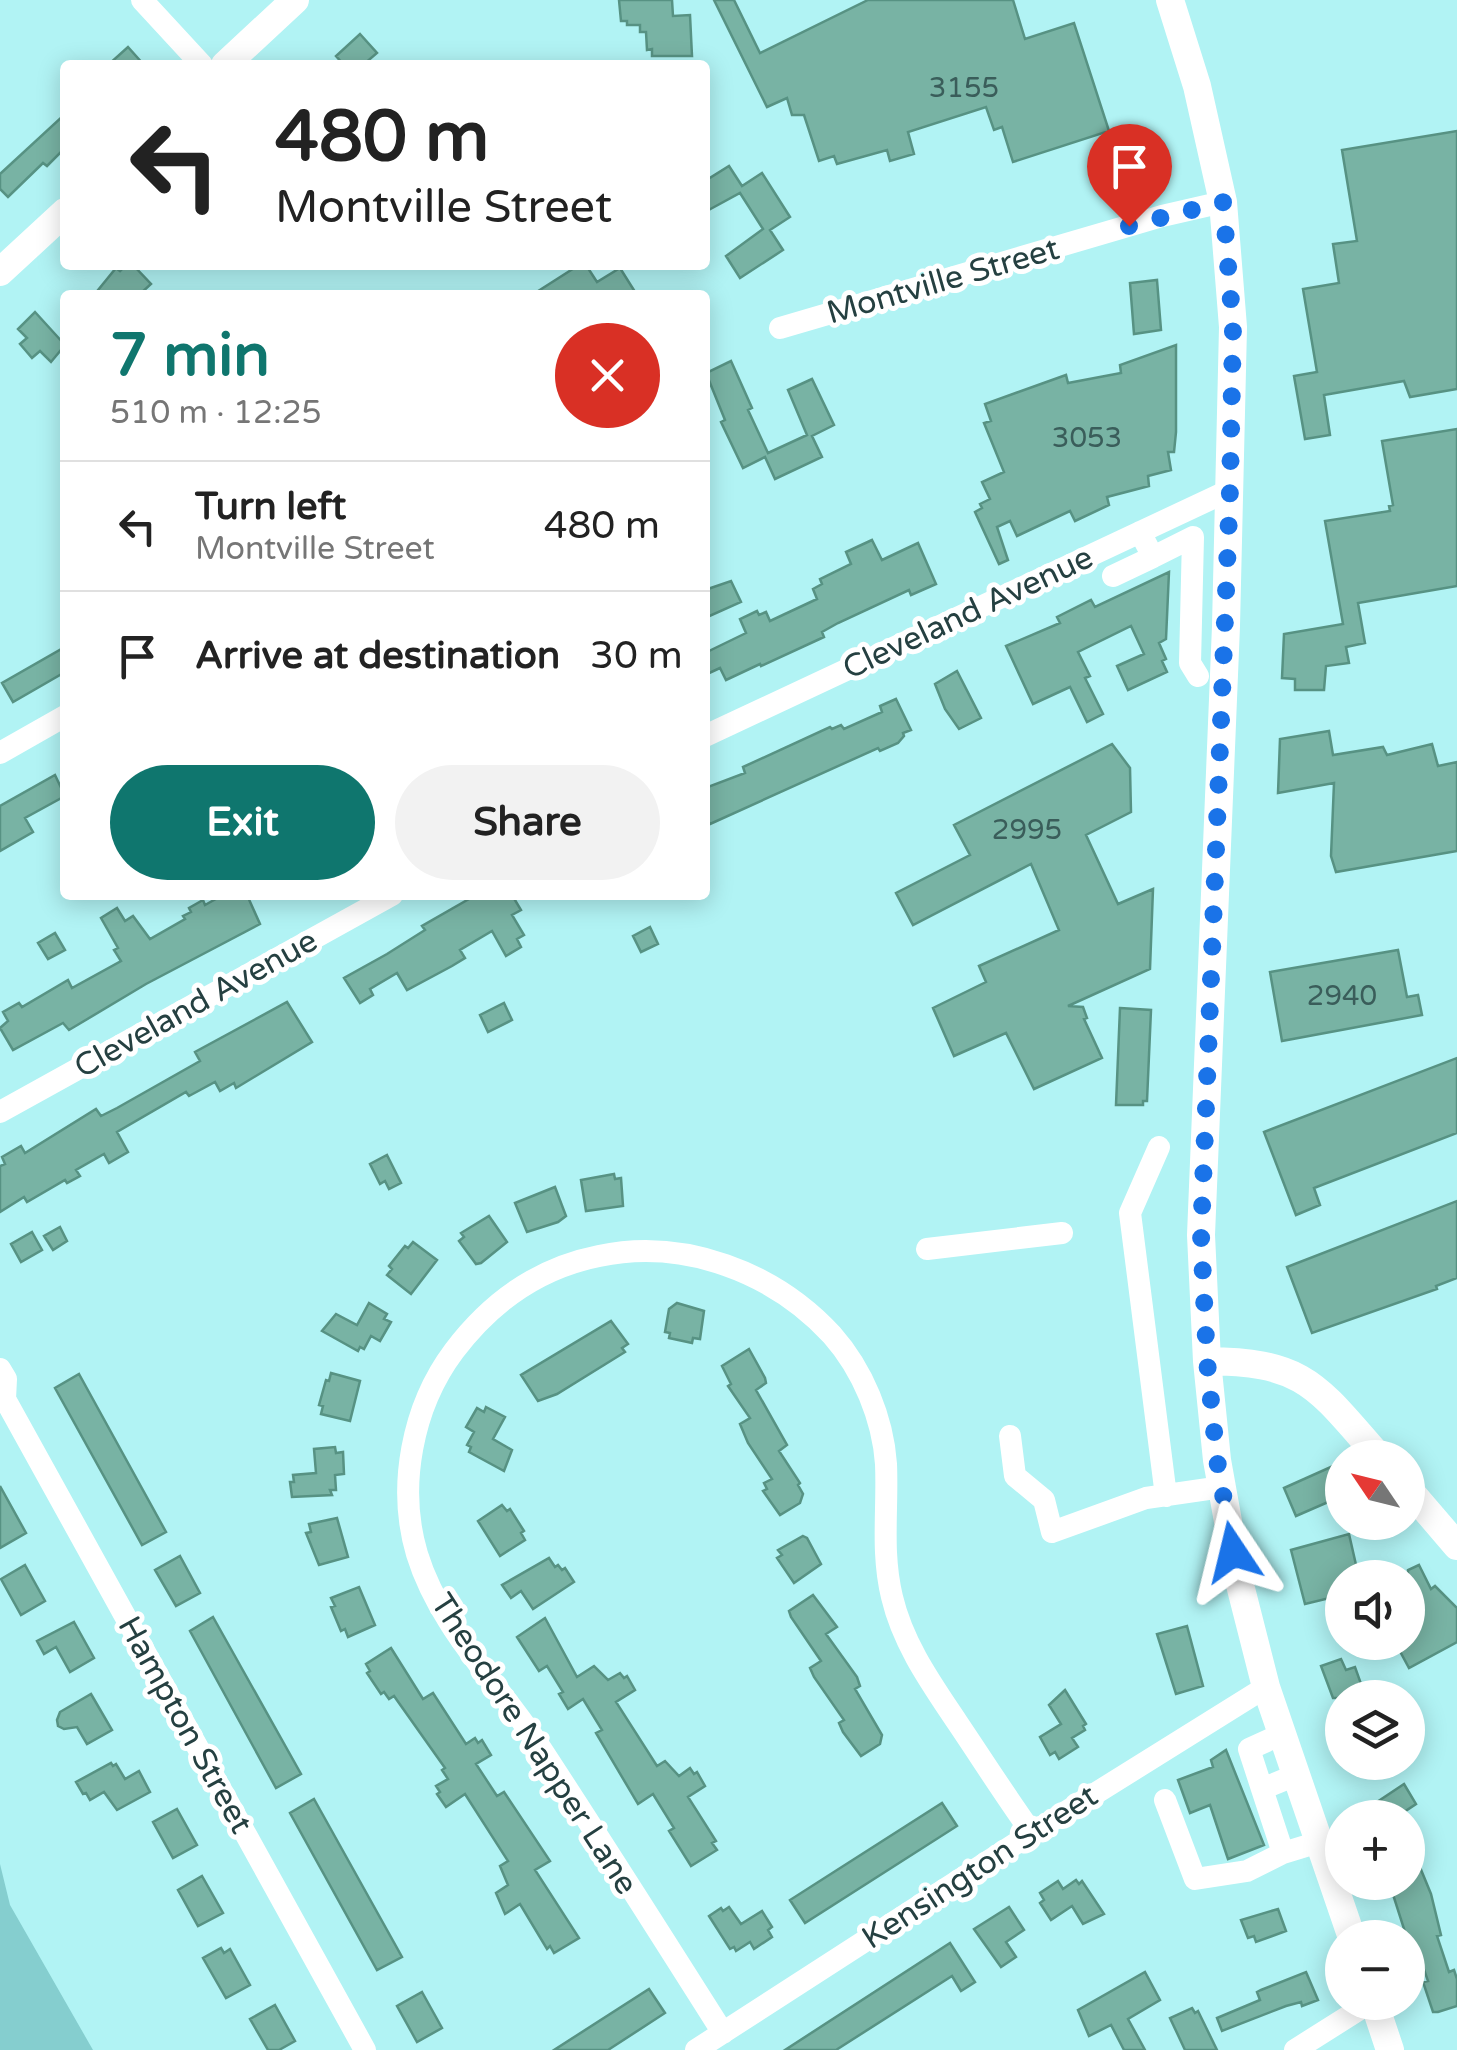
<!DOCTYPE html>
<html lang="en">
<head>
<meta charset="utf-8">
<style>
  :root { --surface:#fff; --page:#f2f2f2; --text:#222; --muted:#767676; --line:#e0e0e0; --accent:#0f766e }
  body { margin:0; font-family:"Varela Round",sans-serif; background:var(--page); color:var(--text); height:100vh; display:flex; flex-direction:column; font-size:38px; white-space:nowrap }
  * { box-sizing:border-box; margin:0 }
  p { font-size:32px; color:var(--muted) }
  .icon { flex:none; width:55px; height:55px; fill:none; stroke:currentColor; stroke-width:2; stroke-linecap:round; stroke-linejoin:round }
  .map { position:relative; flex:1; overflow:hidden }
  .side { position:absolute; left:60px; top:290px; width:650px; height:610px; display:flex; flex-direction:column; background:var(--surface); border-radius:10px; box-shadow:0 5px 25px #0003 }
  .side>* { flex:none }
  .guide { position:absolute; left:60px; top:60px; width:650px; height:210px; border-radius:10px; box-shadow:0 5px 25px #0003; background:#fff; color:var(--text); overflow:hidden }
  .needle { width:65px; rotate:305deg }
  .buttons { position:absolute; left:1325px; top:1440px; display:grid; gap:20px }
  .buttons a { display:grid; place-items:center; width:100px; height:100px; border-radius:50%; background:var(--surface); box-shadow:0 5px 25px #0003; font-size:50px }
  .pin { position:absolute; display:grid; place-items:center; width:85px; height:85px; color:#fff; margin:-102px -42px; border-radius:50% 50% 50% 0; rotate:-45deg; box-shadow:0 0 10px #0007 }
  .pin .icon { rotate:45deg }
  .me { position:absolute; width:110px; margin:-55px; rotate:350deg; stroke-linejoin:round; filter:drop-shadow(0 0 8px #0008) }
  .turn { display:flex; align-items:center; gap:35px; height:210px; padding:0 50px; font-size:45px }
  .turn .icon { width:130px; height:130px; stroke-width:2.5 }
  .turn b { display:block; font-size:70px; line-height:85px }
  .round { display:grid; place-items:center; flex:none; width:105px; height:105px; border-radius:52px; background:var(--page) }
  .summary { display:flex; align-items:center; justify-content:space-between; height:170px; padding:0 50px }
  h1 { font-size:60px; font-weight:800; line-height:75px; color:var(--accent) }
  .action { display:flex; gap:20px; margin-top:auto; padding:20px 50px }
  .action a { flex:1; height:115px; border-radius:60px; background:var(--accent); color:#fff; font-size:40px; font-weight:800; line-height:115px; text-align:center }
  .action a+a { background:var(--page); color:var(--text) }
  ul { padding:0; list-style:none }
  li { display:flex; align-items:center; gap:30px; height:130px; padding:0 50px; border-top:2px solid var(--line) }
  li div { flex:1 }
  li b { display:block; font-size:38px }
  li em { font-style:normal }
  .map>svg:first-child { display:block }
  .green { fill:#85cecf }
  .building { fill:#78b3a4; stroke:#579283; stroke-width:2.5 }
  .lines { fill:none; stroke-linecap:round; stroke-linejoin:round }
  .minor { stroke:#fff; stroke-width:22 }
  .major { stroke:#fff; stroke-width:28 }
  .route { stroke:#1a73e8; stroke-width:18; stroke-dasharray:0 32.4 }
  .labels { text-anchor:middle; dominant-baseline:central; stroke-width:10; stroke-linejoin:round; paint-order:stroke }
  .number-label { font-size:28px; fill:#3a5d5a }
  .street-label { font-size:32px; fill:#254041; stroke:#fff }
</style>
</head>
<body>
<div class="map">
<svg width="1457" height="2050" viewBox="0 0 1457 2050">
  <rect width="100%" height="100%" fill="#b1f3f4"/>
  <path class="green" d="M 0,1864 L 10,1905 L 93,2050 L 0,2050 Z"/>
  <path class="building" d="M 619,0 L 672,0 L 673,16 L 690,15 L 692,56 L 652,56 L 652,49 L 647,50 L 646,32 L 640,32 L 640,25 L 627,25 L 627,21 L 621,21 Z
    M 714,0 L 734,0 L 760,53 L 868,0 L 1013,0 L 1025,39 L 1074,23 L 1109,131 L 1013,162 L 1002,127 L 994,130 L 986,107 L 908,132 L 914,154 L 890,161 L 887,150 L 837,164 L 834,156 L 819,161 L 804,115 L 792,115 L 787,98 L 767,107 Z
    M 360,34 L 377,53 L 363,65 L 344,65 L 336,56 Z
    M 128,47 L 144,65 L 108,65 Z
    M 65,114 L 65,148 L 47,166 L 43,163 L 8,197 L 0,189 L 0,174 Z
    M 1457,131 L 1457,389 L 1410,397 L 1404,381 L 1324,395 L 1330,435 L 1305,439 L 1294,376 L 1317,372 L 1303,289 L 1339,283 L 1333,244 L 1357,241 L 1342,150 Z
    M 729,166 L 742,186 L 762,173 L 790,217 L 770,230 L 783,250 L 740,278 L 726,256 L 763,229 L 740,193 L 705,212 L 705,181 Z
    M 126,265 L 133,265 L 151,284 L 139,295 L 94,295 L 116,268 L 120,271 Z
    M 579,265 L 586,265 L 597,282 L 620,268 L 637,295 L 532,295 Z
    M 1157,280 L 1161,330 L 1134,334 L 1130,283 Z
    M 35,312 L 65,345 L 51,362 L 40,351 L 32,358 L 20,344 L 27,338 L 18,329 Z
    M 1176,345 L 1176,432 L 1174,452 L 1168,452 L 1171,470 L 1148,476 L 1149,486 L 1107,497 L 1109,505 L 1075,521 L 1070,511 L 1017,536 L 1010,521 L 997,527 L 1008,560 L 999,564 L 975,512 L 982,508 L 980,504 L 990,499 L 982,482 L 1004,472 L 984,423 L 991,421 L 985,404 L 1066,375 L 1068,383 L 1121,373 L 1120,365 Z
    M 731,361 L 752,408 L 748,410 L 768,453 L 807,435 L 788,390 L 812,379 L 834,425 L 812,436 L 822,457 L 775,479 L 765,457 L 743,468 L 721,422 L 725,420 L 706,373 Z
    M 1457,429 L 1457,586 L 1358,603 L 1365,643 L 1346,647 L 1349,663 L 1326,666 L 1324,690 L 1295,690 L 1295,679 L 1282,678 L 1284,634 L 1343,624 L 1325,521 L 1390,511 L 1389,506 L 1393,505 L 1382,441 Z
    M 872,540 L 882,560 L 918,543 L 936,584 L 911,595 L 909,590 L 838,623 L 822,632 L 824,637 L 761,666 L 760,664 L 726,680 L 720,668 L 705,675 L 705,653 L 746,633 L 740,619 L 757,611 L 759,615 L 766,612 L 770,621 L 817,599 L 813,589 L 822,584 L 820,579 L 851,564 L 846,552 Z
    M 1169,572 L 1166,639 L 1159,643 L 1166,659 L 1162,661 L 1167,672 L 1128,690 L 1117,666 L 1144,654 L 1131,626 L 1078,652 L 1090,676 L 1085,678 L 1103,714 L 1087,722 L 1070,687 L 1033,704 L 1006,646 L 1060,623 L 1057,617 L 1091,600 L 1095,607 Z
    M 731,581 L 741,602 L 705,618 L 705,590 Z
    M 65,647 L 65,672 L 13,702 L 2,683 Z
    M 957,671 L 981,718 L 959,729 L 945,709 L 935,684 Z
    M 896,699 L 911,730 L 903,733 L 904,736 L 898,743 L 880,751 L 878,748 L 710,824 L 705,814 L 705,788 L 745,773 L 743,767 L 830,727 L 832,729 L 841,725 L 844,729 L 882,712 L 880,706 Z
    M 1329,731 L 1333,755 L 1383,747 L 1387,755 L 1432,744 L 1438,766 L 1457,762 L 1457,851 L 1336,872 L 1331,856 L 1334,783 L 1278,793 L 1280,739 Z
    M 1112,744 L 1130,768 L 1131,812 L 1086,835 L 1118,904 L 1153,889 L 1150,969 L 1068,1006 L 1083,1007 L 1087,1018 L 1084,1019 L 1102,1058 L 1034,1089 L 1006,1033 L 954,1056 L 933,1008 L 986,982 L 979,966 L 1059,930 L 1031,864 L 913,925 L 896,893 L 970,855 L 954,825 Z
    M 55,775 L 65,796 L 25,818 L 33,832 L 0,851 L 0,806 Z
    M 223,895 L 247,895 L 260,924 L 146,984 L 69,1030 L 63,1023 L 13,1050 L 0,1028 L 8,1021 L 3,1012 L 19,1003 L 22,1007 L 68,980 L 72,988 L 121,961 L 114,950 L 118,948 L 101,918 L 117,908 L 125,921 L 133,916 L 150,939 L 185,919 L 183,916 L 191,912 L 189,908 L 203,900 L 205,905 Z
    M 476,895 L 512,895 L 521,910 L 512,915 L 524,935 L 517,939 L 521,947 L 506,956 L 492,931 L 460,950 L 465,958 L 452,966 L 407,990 L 397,973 L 370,989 L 373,995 L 360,1003 L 344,978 L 387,954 L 425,930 L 422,926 Z
    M 650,927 L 658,944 L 641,952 L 633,936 Z
    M 55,933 L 65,950 L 48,959 L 38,943 Z
    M 1398,950 L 1407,997 L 1418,995 L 1422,1015 L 1282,1041 L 1270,972 Z
    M 287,1002 L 312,1042 L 236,1088 L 234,1083 L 220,1091 L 215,1082 L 189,1096 L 186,1092 L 117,1132 L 128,1152 L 109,1163 L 104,1154 L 76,1170 L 80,1176 L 67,1183 L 65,1180 L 27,1202 L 24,1197 L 0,1212 L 0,1166 L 5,1164 L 2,1157 L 21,1146 L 25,1153 L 96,1109 L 101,1116 L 117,1108 L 200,1061 L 195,1052 Z
    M 504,1003 L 512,1020 L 488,1032 L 480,1015 Z
    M 1120,1008 L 1151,1010 L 1147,1101 L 1143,1101 L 1143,1105 L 1116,1105 Z
    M 1457,1058 L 1457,1133 L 1314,1188 L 1320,1205 L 1296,1215 L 1264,1132 Z
    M 387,1155 L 401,1183 L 389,1189 L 385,1181 L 380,1184 L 370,1164 Z
    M 614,1174 L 615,1179 L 621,1178 L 623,1206 L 586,1211 L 581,1180 Z
    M 555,1187 L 566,1216 L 558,1222 L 527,1232 L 515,1203 Z
    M 1457,1201 L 1457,1278 L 1436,1286 L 1437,1289 L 1312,1333 L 1287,1267 Z
    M 489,1216 L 507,1242 L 481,1263 L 476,1264 L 459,1241 L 464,1237 L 461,1233 Z
    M 60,1227 L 67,1241 L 53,1250 L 44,1236 Z
    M 32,1232 L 42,1250 L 21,1262 L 11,1244 Z
    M 413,1242 L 437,1260 L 411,1294 L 387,1275 L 392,1269 L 389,1266 L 405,1246 L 408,1248 Z
    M 369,1303 L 387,1314 L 384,1319 L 391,1322 L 380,1341 L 371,1336 L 364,1349 L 360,1347 L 358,1351 L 322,1331 L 336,1314 L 357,1325 Z
    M 677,1303 L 704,1311 L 700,1339 L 693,1338 L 692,1343 L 669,1338 L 670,1333 L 665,1332 L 669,1309 Z
    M 611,1321 L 628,1344 L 622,1348 L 625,1352 L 557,1394 L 538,1401 L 521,1375 Z
    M 749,1349 L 765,1378 L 766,1383 L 756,1390 L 787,1445 L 779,1451 L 800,1483 L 798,1485 L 803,1494 L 800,1503 L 780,1515 L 763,1491 L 767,1489 L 764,1483 L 772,1479 L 748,1443 L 740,1424 L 750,1418 L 728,1386 L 731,1384 L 722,1366 Z
    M 331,1373 L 360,1381 L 350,1421 L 321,1414 L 323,1406 L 319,1405 L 326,1380 L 329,1381 Z
    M 79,1374 L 166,1532 L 142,1545 L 55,1388 Z
    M 486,1407 L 505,1417 L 493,1439 L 512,1450 L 504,1471 L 469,1452 L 471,1447 L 467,1445 L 474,1432 L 466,1427 L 477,1408 L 484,1412 Z
    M 335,1447 L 336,1453 L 343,1452 L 344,1474 L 335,1475 L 336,1490 L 330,1490 L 332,1495 L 292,1497 L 290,1482 L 294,1482 L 293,1475 L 316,1473 L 314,1449 Z
    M 1333,1466 L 1342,1496 L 1296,1516 L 1284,1488 Z
    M 0,1486 L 26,1533 L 0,1548 Z
    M 502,1505 L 507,1511 L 510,1509 L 524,1531 L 521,1533 L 525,1540 L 500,1556 L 478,1521 Z
    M 337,1518 L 348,1557 L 319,1565 L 306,1533 L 311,1532 L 309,1524 Z
    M 1349,1534 L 1359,1578 L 1342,1578 L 1342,1595 L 1305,1604 L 1291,1550 Z
    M 803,1536 L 807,1538 L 821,1564 L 794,1583 L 777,1558 L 782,1555 L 778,1550 Z
    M 180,1556 L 200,1593 L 176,1606 L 155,1570 Z
    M 549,1558 L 555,1567 L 558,1565 L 562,1570 L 565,1568 L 574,1582 L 533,1609 L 521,1591 L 511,1598 L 502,1585 Z
    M 25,1565 L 45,1601 L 21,1615 L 1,1579 Z
    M 1419,1565 L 1431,1589 L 1435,1586 L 1457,1608 L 1457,1642 L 1409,1668 L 1395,1642 L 1408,1642 L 1408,1570 Z
    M 359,1587 L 375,1625 L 348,1637 L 345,1629 L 341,1631 L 331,1607 L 335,1606 L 331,1598 Z
    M 813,1595 L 837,1627 L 826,1634 L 857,1677 L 860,1686 L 855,1689 L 882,1735 L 880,1744 L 861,1756 L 843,1732 L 839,1723 L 844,1720 L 814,1677 L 810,1668 L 821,1661 L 791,1617 L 789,1611 Z
    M 213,1617 L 301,1774 L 276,1788 L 190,1631 Z
    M 545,1618 L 577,1677 L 594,1666 L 608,1680 L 620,1673 L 624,1678 L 627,1676 L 635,1690 L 616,1702 L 657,1766 L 665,1761 L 679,1776 L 690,1768 L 694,1774 L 697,1772 L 705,1786 L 688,1797 L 716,1841 L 712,1843 L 717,1850 L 691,1866 L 669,1831 L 674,1828 L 653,1794 L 638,1804 L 596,1733 L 602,1730 L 583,1699 L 568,1709 L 559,1694 L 563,1692 L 547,1666 L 539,1671 L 517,1637 Z
    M 74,1622 L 94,1658 L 70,1672 L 56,1647 L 44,1654 L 37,1641 Z
    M 1187,1626 L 1203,1686 L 1176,1694 L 1157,1634 Z
    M 391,1648 L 423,1699 L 433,1693 L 466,1744 L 475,1738 L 478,1743 L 482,1740 L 491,1755 L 476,1764 L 497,1796 L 504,1792 L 550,1861 L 535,1870 L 579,1938 L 554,1953 L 550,1946 L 547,1949 L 520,1904 L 505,1914 L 496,1893 L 508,1885 L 500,1866 L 508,1861 L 465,1794 L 446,1807 L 437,1794 L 440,1792 L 436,1786 L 448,1779 L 442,1770 L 445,1768 L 394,1696 L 389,1699 L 384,1692 L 381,1694 L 367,1673 L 370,1671 L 366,1664 Z
    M 1341,1659 L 1346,1670 L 1355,1667 L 1366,1698 L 1333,1698 L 1321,1666 Z
    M 1065,1690 L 1086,1724 L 1083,1726 L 1085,1730 L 1072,1738 L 1078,1747 L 1059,1759 L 1055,1752 L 1050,1755 L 1040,1737 L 1061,1724 L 1049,1705 Z
    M 91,1694 L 112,1730 L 87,1744 L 77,1727 L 64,1729 L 58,1726 L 57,1720 L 60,1712 Z
    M 1226,1750 L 1264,1845 L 1228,1859 L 1210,1805 L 1190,1813 L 1178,1780 L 1213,1767 L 1211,1760 Z
    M 111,1763 L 113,1766 L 116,1764 L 125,1779 L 139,1771 L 150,1792 L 117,1810 L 104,1792 L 90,1800 L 86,1793 L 83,1794 L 76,1782 Z
    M 1404,1784 L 1416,1804 L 1395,1818 L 1353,1818 Z
    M 314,1799 L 402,1957 L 377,1970 L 290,1813 Z
    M 942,1803 L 957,1826 L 805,1923 L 790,1900 Z
    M 177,1809 L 197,1845 L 173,1858 L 153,1822 Z
    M 1410,1843 L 1431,1894 L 1441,1935 L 1437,1936 L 1449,1972 L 1454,1970 L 1457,1979 L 1457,2006 L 1438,2012 L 1433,2012 L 1423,1982 L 1428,1981 L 1418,1952 L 1412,1954 L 1389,1882 L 1408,1882 L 1408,1844 Z
    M 202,1876 L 223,1913 L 198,1926 L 178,1890 Z
    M 1076,1880 L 1079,1884 L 1082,1881 L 1104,1914 L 1083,1924 L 1072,1906 L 1051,1920 L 1040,1903 L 1044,1900 L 1040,1893 L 1058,1881 L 1063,1889 Z
    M 729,1907 L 741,1924 L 762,1911 L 772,1927 L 768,1930 L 772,1937 L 754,1949 L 750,1942 L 736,1951 L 734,1947 L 730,1949 L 709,1916 L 721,1908 L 723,1911 Z
    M 1009,1907 L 1024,1930 L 1006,1942 L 1016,1957 L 1001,1967 L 974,1929 Z
    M 1278,1909 L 1286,1931 L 1256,1942 L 1254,1936 L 1248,1938 L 1241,1920 Z
    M 950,1943 L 975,1982 L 961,1991 L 952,1976 L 836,2050 L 785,2050 Z
    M 221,1948 L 224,1953 L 230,1949 L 250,1985 L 226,1998 L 203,1958 Z
    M 1145,1972 L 1160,2000 L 1128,2019 L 1145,2050 L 1124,2050 L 1111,2025 L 1089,2036 L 1078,2010 Z
    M 1306,1972 L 1318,2000 L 1302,2006 L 1301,2002 L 1286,2006 L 1222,2031 L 1217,2018 L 1260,2000 L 1257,1992 L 1261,1990 Z
    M 649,1989 L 665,2013 L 608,2050 L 554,2050 Z
    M 422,1992 L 442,2028 L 417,2042 L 397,2006 Z
    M 275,2005 L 295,2041 L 279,2050 L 268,2050 L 250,2019 Z
    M 1192,2008 L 1195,2013 L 1198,2011 L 1217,2050 L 1185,2050 L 1170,2018 Z"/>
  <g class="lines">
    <path class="minor" d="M 142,0 L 202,65
      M 780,328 L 1162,216 L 1223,202
      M 1140,532 L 1153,557 L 1193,537 L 1190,663 L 1198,676
      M 1113,576 L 1153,557
      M 705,736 L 1230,490
      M 0,753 L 65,716
      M 0,1112 L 392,895
      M 1159,1147 L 1130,1213 L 1166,1496
      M 927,1249 L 1062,1233
      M 0,1369 L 6,1379 L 5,1399
      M 0,1395 L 5,1399 L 365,2050
      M 1010,1436 L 1015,1476 L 1044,1500 L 1052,1532 L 1146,1498 L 1222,1487
      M 1262,1789 L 1249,1749 L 1282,1734
      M 1165,1800 L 1195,1879 L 1247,1871 L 1283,1853 L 1319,1842
      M 1283,1853 L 1262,1789 L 1296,1775
      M 723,2033 C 661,1935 599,1837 536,1741 C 495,1680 439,1626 417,1554 C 397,1487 412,1407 454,1351 C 491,1302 538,1268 599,1256 C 684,1238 774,1272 832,1335 C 863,1370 883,1419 886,1464 C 888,1509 881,1552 892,1597 C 903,1644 931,1683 957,1722 C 982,1759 1006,1797 1032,1833
      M 696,2050 L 1032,1833 L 1266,1687
      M 1295,2050 L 1371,2002"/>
    <path class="major" d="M 1170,0 L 1197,86 L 1223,202 L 1233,327 L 1226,626 L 1201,1235 L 1207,1361 L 1217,1460 L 1238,1577 L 1266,1687 L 1352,1938
      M 225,65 L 295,0
      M 0,272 L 65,212
      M 1207,1361 C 1307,1362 1317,1387 1380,1458
      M 1408,1489 L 1457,1546
      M 1374,2002 L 1390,2050"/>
  </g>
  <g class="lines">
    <path class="route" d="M 1129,226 L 1223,202 L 1233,327 L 1230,490 L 1201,1235 L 1207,1361 L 1217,1460 L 1233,1552"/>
  </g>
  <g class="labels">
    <g class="number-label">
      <text x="964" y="88">3155</text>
      <text x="1087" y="438">3053</text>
      <text x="1027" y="830">2995</text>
      <text x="1342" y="996">2940</text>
    </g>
    <g class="street-label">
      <text transform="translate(943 281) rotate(-16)">Montville Street</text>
      <text transform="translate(968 613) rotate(-25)">Cleveland Avenue</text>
      <text transform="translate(196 1004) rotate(-29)">Cleveland Avenue</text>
      <text transform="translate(185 1725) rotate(61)">Hampton Street</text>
      <text transform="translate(534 1744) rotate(57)">Theodore Napper Lane</text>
      <text transform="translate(980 1867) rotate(-33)">Kensington Street</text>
    </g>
  </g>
</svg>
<div class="buttons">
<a><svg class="needle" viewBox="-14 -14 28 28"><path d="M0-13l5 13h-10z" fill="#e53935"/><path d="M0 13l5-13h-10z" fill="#767676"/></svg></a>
<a><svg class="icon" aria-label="sound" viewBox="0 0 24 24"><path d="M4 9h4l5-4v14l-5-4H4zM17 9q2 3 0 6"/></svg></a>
<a><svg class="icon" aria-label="layers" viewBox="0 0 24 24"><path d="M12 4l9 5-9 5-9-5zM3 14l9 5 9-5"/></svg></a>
<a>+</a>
<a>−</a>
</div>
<div class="pin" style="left:1129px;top:226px;background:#d93025"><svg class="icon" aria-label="arrive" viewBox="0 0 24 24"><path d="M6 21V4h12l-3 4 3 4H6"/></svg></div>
<svg class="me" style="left:1233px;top:1552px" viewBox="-20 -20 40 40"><path d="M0-17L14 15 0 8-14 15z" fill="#1a73e8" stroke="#fff" stroke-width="4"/></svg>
<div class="guide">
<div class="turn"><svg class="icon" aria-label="left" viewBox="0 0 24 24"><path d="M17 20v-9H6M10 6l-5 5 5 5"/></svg><div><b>480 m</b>Montville Street</div></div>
</div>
<section class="side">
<div class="summary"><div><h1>7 min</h1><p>510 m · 12:25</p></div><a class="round" style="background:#d93025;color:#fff"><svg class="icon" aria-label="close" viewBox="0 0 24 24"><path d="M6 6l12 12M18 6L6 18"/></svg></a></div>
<ul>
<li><svg class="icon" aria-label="left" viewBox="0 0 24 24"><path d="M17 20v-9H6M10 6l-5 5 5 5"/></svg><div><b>Turn left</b><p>Montville Street</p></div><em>480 m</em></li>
<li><svg class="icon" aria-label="arrive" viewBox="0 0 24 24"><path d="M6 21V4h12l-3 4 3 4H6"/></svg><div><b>Arrive at destination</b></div><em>30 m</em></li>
</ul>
<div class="action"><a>Exit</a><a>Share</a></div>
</section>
</div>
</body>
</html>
